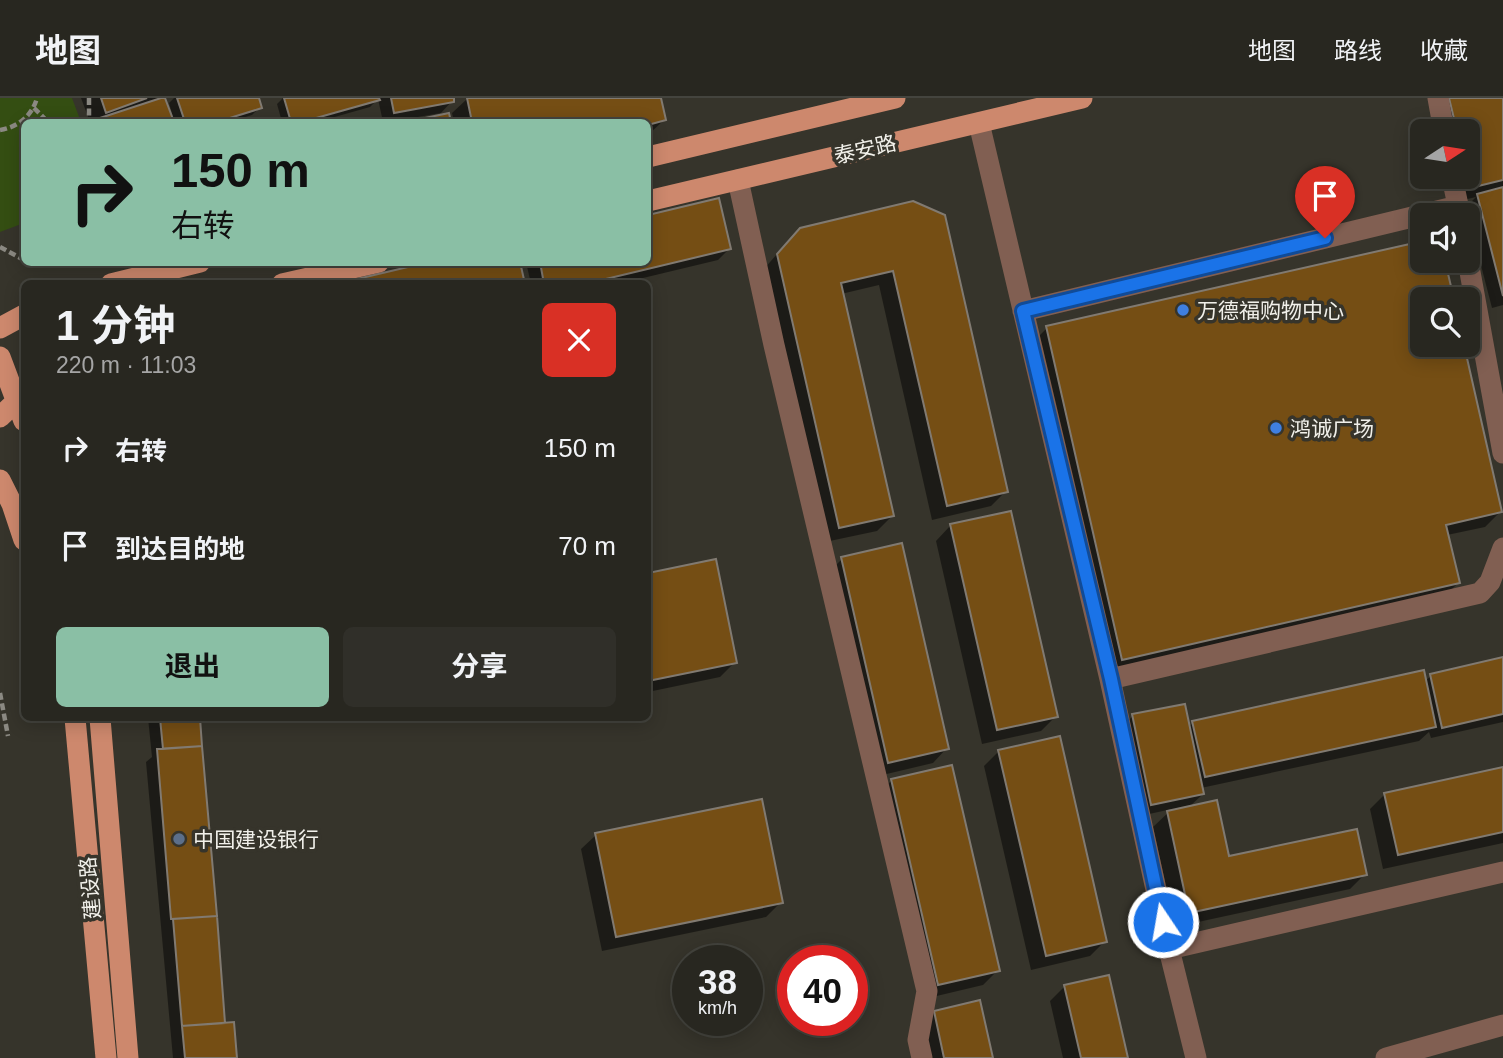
<!DOCTYPE html>
<html lang="zh">
<head>
<meta charset="utf-8">
<style>
  :root { --surface:#282720; --page:#302f29; --text:#f1f3f6; --muted:#a5a5a5; --line:#44443e; --accent:#8abfa5 }
  body { margin:0; font-family:Helvetica,"Noto Sans SC",sans-serif; background:var(--page); color:var(--text); height:100vh; display:flex; flex-direction:column; font-size:26px; white-space:nowrap }
  * { box-sizing:border-box; margin:0 }
  p { font-size:23px; color:var(--muted) }
  .icon { flex:none; width:38px; height:38px; fill:none; stroke:currentColor; stroke-width:2; stroke-linecap:round; stroke-linejoin:round }
  .map { position:relative; flex:1; overflow:hidden }
  .panel { position:absolute; left:21px; top:182px; width:630px; height:441px; display:flex; flex-direction:column; background:var(--surface); border-radius:10px; box-shadow:0 4px 18px #0003,0 0 0 2px var(--line) }
  .panel>* { flex:none }
  .guide { position:absolute; left:21px; top:21px; width:630px; height:147px; border-radius:10px; box-shadow:0 4px 18px #0003,0 0 0 2px var(--line); background:#8abfa5; color:#111; overflow:hidden }
  .needle { width:46px; rotate:78deg }
  .tools { position:absolute; left:1410px; top:21px; display:grid; gap:14px }
  .tools a { display:grid; place-items:center; width:70px; height:70px; border-radius:10px; background:var(--surface); box-shadow:0 4px 18px #0003,0 0 0 2px var(--line); font-size:35px }
  .speed { position:absolute; left:672px; top:847px; display:flex; gap:14px; font-size:35px; font-weight:700; text-align:center }
  .speed>* { display:grid; place-content:center; width:91px; height:91px; border-radius:50%; background:var(--surface); box-shadow:0 4px 18px #0003,0 0 0 2px var(--line); line-height:1 }
  .speed small { font-size:18px; font-weight:400 }
  .speed .limit { border:10px solid #d22; background:#fff; color:#111 }
  .pin { position:absolute; display:grid; place-items:center; width:60px; height:60px; color:#fff; margin:-72px -30px; border-radius:50% 50% 50% 0; rotate:-45deg; box-shadow:0 0 7px #0007 }
  .pin .icon { rotate:45deg }
  .me { position:absolute; width:77px; margin:-38px; rotate:348deg; stroke-linejoin:round; filter:drop-shadow(0 0 5px #0008) }
  .turn { display:flex; align-items:center; gap:24px; height:147px; padding:0 35px; font-size:32px }
  .turn .icon { width:91px; height:91px; stroke-width:2.5 }
  .turn b { display:block; font-size:49px; line-height:60px }
  .round { display:grid; place-items:center; flex:none; width:74px; height:74px; border-radius:10px; background:var(--page) }
  .head { display:flex; align-items:center; justify-content:space-between; height:119px; padding:0 35px }
  h1 { font-size:42px; font-weight:700; line-height:52px }
  .action { display:flex; gap:14px; margin-top:auto; padding:14px 35px }
  .action a { flex:1; height:80px; border-radius:10px; background:var(--accent); color:#111; font-size:28px; font-weight:700; line-height:80px; text-align:center }
  .action a+a { background:var(--page); color:var(--text) }
  ul { padding:0; list-style:none }
  li { display:flex; align-items:center; gap:21px; height:98px; padding:0 35px }
  li div { flex:1 }
  li b { display:block; font-size:26px }
  li em { font-style:normal }
  header { display:flex; align-items:center; gap:42px; box-sizing:border-box; height:98px; padding:0 35px; background:var(--surface); border-bottom:2px solid var(--line) }
  header strong { font-size:33px }
  nav { display:flex; gap:38px; margin-inline-start:auto; font-size:24px }
  .map>svg:first-child { display:block }
  .green { fill:#344e12 }
  .shadow { fill:#0007 }
  .building { fill:#754e14; stroke:#817a71; stroke-width:2 }
  .lines { fill:none; stroke-linecap:round; stroke-linejoin:round }
  .path { stroke:#8b8982; stroke-width:4.5; stroke-dasharray:7 3.5; stroke-linecap:butt }
  .minor { stroke:#815f52; stroke-width:21 }
  .major { stroke:#cd886d; stroke-width:21 }
  .route-casing { stroke:#114b97; stroke-width:18 }
  .route { stroke:#1a73e8; stroke-width:12 }
  .shop-dot { fill:#3f7fe0; stroke:#36342b; stroke-width:2.5 }
  .service-dot { fill:#5c6f8a; stroke:#36342b; stroke-width:2.5 }
  .labels { text-anchor:middle; dominant-baseline:central; stroke-width:7; stroke-linejoin:round; paint-order:stroke }
  .street-label { font-size:21px; fill:#f1f0ea; stroke:#36342b }
  .poi-label { font-size:21px; fill:#f1f0ea; stroke:#36342b; text-anchor:start }
</style>
</head>
<body>
<header>
<strong>地图</strong>
<nav><a>地图</a><a>路线</a><a>收藏</a></nav>
</header>
<div class="map">
<svg width="1503" height="960" viewBox="0 0 1503 960">
  <rect width="100%" height="100%" fill="#36342b"/>
  <path class="green" d="M 0,0 L 72,0 L 81,24 L 24,24 L 24,125 L 0,134 Z"/>
  <path class="shadow" d="M 81,0 L 160,0 L 158,3 L 170,20 L 173,19 L 169,5 L 174,0 L 257,0 L 260,9 L 252,17 L 229,24 L 90,24 Z
    M 283,0 L 452,0 L 452,3 L 441,15 L 389,24 L 383,24 L 378,1 L 370,9 L 317,24 L 282,24 L 277,6 Z
    M 659,0 L 664,22 L 648,37 L 648,24 L 454,24 L 452,15 L 467,1 L 470,0 Z
    M 1432,0 L 1503,0 L 1503,207 L 1492,210 L 1466,109 L 1476,99 L 1455,104 L 1450,79 L 1468,79 L 1468,33 L 1439,33 Z
    M 718,102 L 729,151 L 718,162 L 618,186 L 531,186 L 526,164 L 648,164 L 648,119 Z
    M 944,118 L 1006,393 L 991,408 L 932,422 L 879,187 L 841,196 L 892,418 L 877,433 L 825,444 L 763,172 L 785,147 Z
    M 1423,163 L 1443,163 L 1452,201 L 1423,201 L 1423,247 L 1462,247 L 1500,414 L 1485,429 L 1447,437 L 1458,485 L 1443,500 L 1108,576 L 1032,245 L 1047,230 Z
    M 1010,415 L 1056,618 L 1041,633 L 982,646 L 936,443 L 950,428 Z
    M 842,461 L 947,650 L 933,665 L 874,679 L 827,476 Z
    M 714,463 L 735,564 L 720,579 L 648,594 L 648,477 Z
    M 1503,561 L 1503,624 L 1431,640 L 1429,634 L 1419,643 L 1201,690 L 1203,696 L 1188,710 L 1227,760 L 1365,776 L 1350,791 L 1175,829 L 1153,729 L 1172,711 L 1140,718 L 1121,629 L 1133,618 L 1188,629 L 1193,625 L 1424,584 L 1431,578 Z
    M 148,620 L 198,620 L 224,927 L 235,960 L 173,960 L 146,664 L 152,659 Z
    M 999,653 L 1105,843 L 1090,858 L 1031,872 L 984,668 Z
    M 1503,671 L 1503,745 L 1383,771 L 1370,711 L 1385,696 Z
    M 892,682 L 998,872 L 983,887 L 924,901 L 877,697 Z
    M 596,737 L 781,804 L 766,819 L 602,853 L 581,751 Z
    M 1065,888 L 1126,960 L 1063,960 L 1050,903 Z
    M 934,914 L 991,960 L 927,960 L 920,929 Z"/>
  <path class="building" d="M 101,0 L 147,0 L 106,15 Z
    M 161,0 L 165,0 L 174,24 L 98,24 L 97,21 Z
    M 177,0 L 259,0 L 262,10 L 217,24 L 185,24 Z
    M 284,0 L 379,0 L 380,2 L 302,24 L 291,24 Z
    M 391,0 L 454,0 L 454,4 L 394,15 Z
    M 467,0 L 661,0 L 666,22 L 648,27 L 648,24 L 472,24 Z
    M 1449,0 L 1503,0 L 1503,82 L 1470,90 L 1467,79 L 1468,33 L 1457,33 Z
    M 449,15 L 451,24 L 406,24 Z
    M 1503,89 L 1503,198 L 1477,96 Z
    M 719,100 L 731,151 L 585,186 L 544,186 L 540,164 L 648,164 L 648,117 Z
    M 913,103 L 945,117 L 1008,394 L 947,408 L 893,173 L 841,185 L 894,418 L 839,430 L 777,156 L 800,130 Z
    M 1423,143 L 1423,163 L 1445,163 L 1454,201 L 1423,201 L 1423,247 L 1464,247 L 1502,414 L 1446,427 L 1460,485 L 1122,562 L 1046,228 Z
    M 429,164 L 520,164 L 525,186 L 336,186 Z
    M 1011,413 L 1058,619 L 997,632 L 950,426 Z
    M 902,445 L 949,651 L 888,665 L 841,459 Z
    M 716,461 L 737,565 L 648,583 L 648,475 Z
    M 1503,559 L 1503,616 L 1442,630 L 1430,576 Z
    M 1424,572 L 1436,629 L 1205,679 L 1192,623 Z
    M 1185,606 L 1204,696 L 1151,707 L 1132,616 Z
    M 160,620 L 200,620 L 202,648 L 163,651 Z
    M 1060,638 L 1107,844 L 1046,858 L 998,652 Z
    M 202,648 L 217,818 L 171,821 L 157,651 Z
    M 952,667 L 1000,873 L 938,887 L 891,681 Z
    M 1503,669 L 1503,734 L 1398,757 L 1384,695 Z
    M 762,701 L 783,805 L 616,839 L 595,735 Z
    M 1217,702 L 1229,758 L 1357,731 L 1367,777 L 1189,815 L 1167,713 Z
    M 217,818 L 225,925 L 182,928 L 173,821 Z
    M 1109,877 L 1128,960 L 1081,960 L 1064,887 Z
    M 980,902 L 993,960 L 944,960 L 934,913 Z
    M 234,924 L 237,960 L 185,960 L 182,928 Z"/>
  <g class="lines">
    <path class="path" d="M 89,0 L 89,19 L 91,24
      M 34,10 L 48,24
      M 0,32 C 18,29 32,18 37,0
      M 0,149 L 24,162
      M 0,595 L 8,638"/>
    <path class="minor" d="M 1438,0 L 1444,33
      M 979,25 L 1110,581 L 1169,851 L 1196,960
      M 1452,79 L 1460,117
      M 738,82 L 774,247 L 927,893 L 918,942 L 922,960
      M 1468,163 L 1503,355
      M 1023,213 L 1458,108
      M 1110,581 L 1480,495 L 1490,484 L 1503,450
      M 1169,851 L 1503,774
      M 1386,960 L 1503,927"/>
    <path class="major" d="M 648,59 L 895,0
      M 648,103 L 1082,0
      M 111,186 L 200,164
      M 282,186 L 379,164
      M 0,230 L 24,217
      M 0,259 L 24,323
      M 0,319 L 24,296
      M 0,382 L 12,406 L 24,442
      M 75,620 L 106,960
      M 100,620 L 128,960"/>
  </g>
  <g class="lines">
    <g class="route-casing">
      <path id="route" d="M 1163,824 L 1111,581 L 1023,213 L 1325,140"/>
    </g>
    <use href="#route" class="route"/>
  </g>
  <g class="shop-dot">
    <circle cx="1183" cy="212" r="7"/>
    <circle cx="1276" cy="330" r="7"/>
  </g>
  <circle class="service-dot" cx="179" cy="741" r="7"/>
  <g class="labels">
    <g class="street-label">
      <text transform="translate(865 51) rotate(-13)">泰安路</text>
      <text transform="translate(90 790) rotate(-95)">建设路</text>
    </g>
    <g class="poi-label">
      <text x="1197" y="212">万德福购物中心</text>
      <text x="1290" y="330">鸿诚广场</text>
      <text x="193" y="741">中国建设银行</text>
    </g>
  </g>
</svg>
<div class="tools">
<a><svg class="needle" viewBox="-14 -14 28 28"><path d="M0-13l5 13h-10z" fill="#e53935"/><path d="M0 13l5-13h-10z" fill="#a5a5a5"/></svg></a>
<a><svg class="icon" aria-label="sound" viewBox="0 0 24 24"><path d="M4 9h4l5-4v14l-5-4H4zM17 9q2 3 0 6"/></svg></a>
<a><svg class="icon" aria-label="search" viewBox="0 0 24 24"><circle cx="10" cy="10" r="6"/><path d="M15 15l6 6"/></svg></a>
</div>
<div class="speed"><div>38<small>km/h</small></div><div class="limit">40</div></div>
<div class="pin" style="left:1325px;top:140px;background:#d93025"><svg class="icon" aria-label="arrive" viewBox="0 0 24 24"><path d="M6 21V4h12l-3 4 3 4H6"/></svg></div>
<svg class="me" style="left:1163px;top:824px" viewBox="-20 -20 40 40"><circle r="17" fill="#1a73e8" stroke="#fff" stroke-width="3"/><path d="M0-11L8 9 0 5-8 9z" fill="#fff"/></svg>
<div class="guide">
<div class="turn"><svg class="icon" aria-label="right" viewBox="0 0 24 24"><path d="M7 20v-9h11M14 6l5 5-5 5"/></svg><div><b>150 m</b>右转</div></div>
</div>
<section class="panel">
<div class="head"><div><h1>1 分钟</h1><p>220 m · 11:03</p></div><a class="round" style="background:#d93025;color:#fff"><svg class="icon" aria-label="close" viewBox="0 0 24 24"><path d="M6 6l12 12M18 6L6 18"/></svg></a></div>
<ul>
<li><svg class="icon" aria-label="right" viewBox="0 0 24 24"><path d="M7 20v-9h11M14 6l5 5-5 5"/></svg><div><b>右转</b></div><em>150 m</em></li>
<li><svg class="icon" aria-label="arrive" viewBox="0 0 24 24"><path d="M6 21V4h12l-3 4 3 4H6"/></svg><div><b>到达目的地</b></div><em>70 m</em></li>
</ul>
<div class="action"><a>退出</a><a>分享</a></div>
</section>
</div>
</body>
</html>
